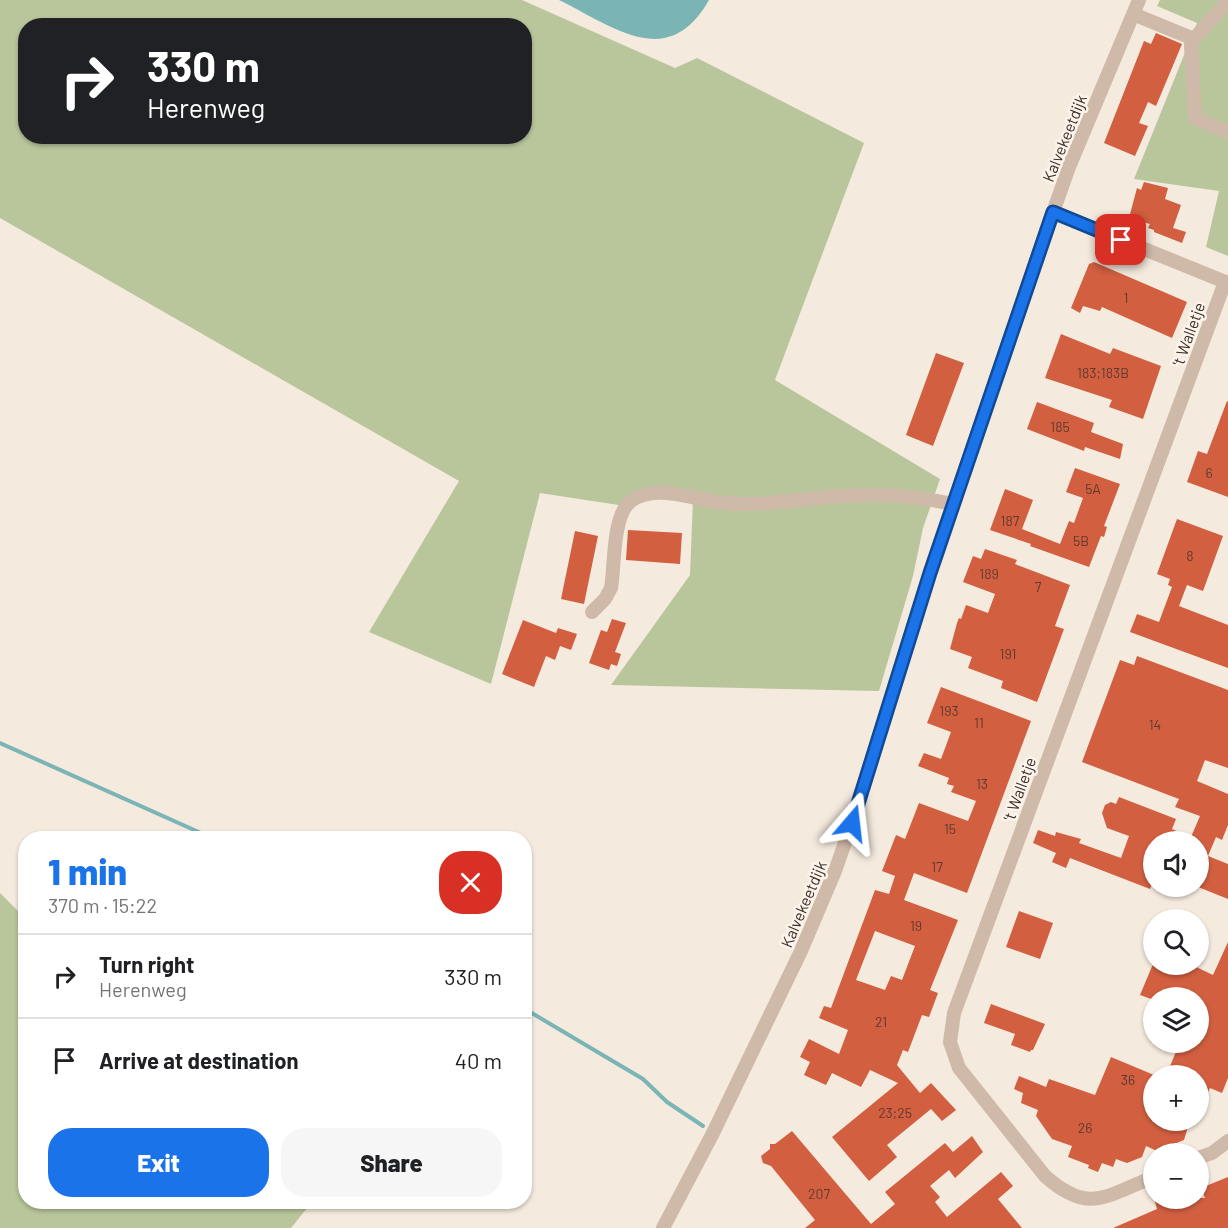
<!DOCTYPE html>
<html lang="en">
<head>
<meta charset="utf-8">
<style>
  :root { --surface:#fff; --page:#f6f6f6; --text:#202124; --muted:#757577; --line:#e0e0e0; --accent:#1a73e8 }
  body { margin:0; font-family:Barlow,sans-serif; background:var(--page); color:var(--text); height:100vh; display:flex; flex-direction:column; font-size:22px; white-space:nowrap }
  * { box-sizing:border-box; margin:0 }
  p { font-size:20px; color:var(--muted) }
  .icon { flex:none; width:33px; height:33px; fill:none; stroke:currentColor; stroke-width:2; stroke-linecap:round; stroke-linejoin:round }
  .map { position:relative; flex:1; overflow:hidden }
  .drawer { position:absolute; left:18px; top:831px; width:514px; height:378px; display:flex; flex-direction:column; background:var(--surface); border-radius:24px; box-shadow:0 2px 4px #0004 }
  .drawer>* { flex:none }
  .hud { position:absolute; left:18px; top:18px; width:514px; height:126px; border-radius:24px; box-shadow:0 2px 4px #0004; background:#202124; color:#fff; overflow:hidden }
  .fabs { position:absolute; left:1143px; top:831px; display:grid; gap:12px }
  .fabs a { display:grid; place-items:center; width:66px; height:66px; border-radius:50%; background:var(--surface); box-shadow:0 2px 4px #0004; font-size:30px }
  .pin { position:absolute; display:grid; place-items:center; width:51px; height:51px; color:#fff; margin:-26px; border-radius:12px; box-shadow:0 3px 9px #0006 }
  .me { position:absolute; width:66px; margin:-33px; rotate:17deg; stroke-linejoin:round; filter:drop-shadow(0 0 4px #0008) }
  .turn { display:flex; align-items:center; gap:21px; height:126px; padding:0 30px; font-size:27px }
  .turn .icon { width:78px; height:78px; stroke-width:2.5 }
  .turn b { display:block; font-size:42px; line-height:51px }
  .round { display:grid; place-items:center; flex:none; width:63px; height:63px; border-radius:24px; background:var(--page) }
  .headline { display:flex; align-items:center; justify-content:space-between; height:102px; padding:0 30px }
  h1 { font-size:36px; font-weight:800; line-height:45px; color:var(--accent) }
  .cta { display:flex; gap:12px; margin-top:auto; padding:12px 30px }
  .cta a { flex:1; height:69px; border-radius:24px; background:var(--accent); color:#fff; font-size:24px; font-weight:800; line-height:69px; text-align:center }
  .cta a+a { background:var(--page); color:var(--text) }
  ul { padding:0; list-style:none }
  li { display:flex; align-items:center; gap:18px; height:84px; padding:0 30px; border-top:2px solid var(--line) }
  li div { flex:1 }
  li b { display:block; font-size:22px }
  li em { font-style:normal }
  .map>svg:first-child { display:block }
  .green { fill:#b9c69c; fill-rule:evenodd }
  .water { fill:#7ab4b5 }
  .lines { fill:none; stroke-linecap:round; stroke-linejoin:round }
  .stream { stroke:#7ab4b5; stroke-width:4 }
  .building { fill:#d15f40; fill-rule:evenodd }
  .minor { stroke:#cfb9a8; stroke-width:14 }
  .route-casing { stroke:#114b97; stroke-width:15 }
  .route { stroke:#1a73e8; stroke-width:10 }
  .labels { text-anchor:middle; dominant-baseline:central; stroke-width:5; stroke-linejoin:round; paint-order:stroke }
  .number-label { font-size:14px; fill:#603a2f }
  .street-label { font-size:16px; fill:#3b2e29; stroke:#fcf4eb }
</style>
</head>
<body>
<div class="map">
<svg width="1228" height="1228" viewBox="0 0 1228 1228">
  <rect width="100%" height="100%" fill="#f5eade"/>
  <path class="green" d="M 0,0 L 522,0 L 675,68 L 697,58 L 864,143 L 775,380 L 940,479 L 923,528 L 913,576 L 879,691 L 611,685 L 690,575 L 693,498 L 669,493 L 625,506 L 540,493 L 491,684 L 369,632 L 459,481 L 0,218 ZM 26,26 L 525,26 L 525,136 L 26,136 Z
    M 1160,0 L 1228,0 L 1228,256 L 1206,247 L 1219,191 L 1134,179 L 1197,23 L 1157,6 Z
    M 0,893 L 25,918 L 26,1202 L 303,1202 L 308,1207 L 291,1228 L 0,1228 Z"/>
  <path class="water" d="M 559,0 L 709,0 C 668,72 614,27 559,0 Z"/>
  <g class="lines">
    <path class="stream" d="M 0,743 L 212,838
      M 525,1009 L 643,1079 L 667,1102 L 703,1126"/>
  </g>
  <path class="building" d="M 1156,33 L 1182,44 L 1156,106 L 1148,102 L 1139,123 L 1148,126 L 1135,156 L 1104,143 L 1144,41 L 1151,44 Z
    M 1144,182 L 1168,188 L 1165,199 L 1181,205 L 1173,228 L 1186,232 L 1182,243 L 1154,232 L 1154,230 L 1148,228 L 1150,224 L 1129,218 L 1137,188 L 1141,190 Z
    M 1094,262 L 1187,302 L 1172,338 L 1102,307 L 1100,311 L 1083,306 L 1080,313 L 1071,308 L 1089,264 Z
    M 1061,334 L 1110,354 L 1113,348 L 1161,366 L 1143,419 L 1109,407 L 1112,400 L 1045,378 Z
    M 936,353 L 964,363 L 933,446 L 906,435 Z
    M 1227,401 L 1228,402 L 1228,497 L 1187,482 L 1198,451 L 1207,454 Z
    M 1037,402 L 1094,423 L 1091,432 L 1123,444 L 1120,459 L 1085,447 L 1084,451 L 1027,429 Z
    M 1075,468 L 1120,484 L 1104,526 L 1107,527 L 1104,537 L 1101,536 L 1089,567 L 1030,546 L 1031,544 L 990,530 L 1005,489 L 1033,500 L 1022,529 L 1060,544 L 1069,521 L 1074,523 L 1083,498 L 1066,492 Z
    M 1177,519 L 1223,536 L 1203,591 L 1187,585 L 1179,606 L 1228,625 L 1228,668 L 1130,632 L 1137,614 L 1159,622 L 1172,587 L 1168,585 L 1170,579 L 1157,574 Z
    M 628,530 L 682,533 L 680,564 L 626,560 Z
    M 575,531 L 598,536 L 584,604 L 561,599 Z
    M 985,549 L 1017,560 L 1015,564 L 1070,585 L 1055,626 L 1064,629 L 1037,702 L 1001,688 L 1003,681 L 968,668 L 972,657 L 950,649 L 957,623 L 959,618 L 961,619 L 966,605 L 988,613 L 995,594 L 963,582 L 973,556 L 981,559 Z
    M 612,619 L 626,623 L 615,652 L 621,654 L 617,666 L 611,664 L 609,670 L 589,663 L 601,630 L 607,632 Z
    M 523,620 L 556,633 L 558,628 L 577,634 L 571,650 L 560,646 L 555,660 L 546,656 L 534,687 L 502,674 Z
    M 1137,656 L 1228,690 L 1228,768 L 1205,760 L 1197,781 L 1228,794 L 1228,825 L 1222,840 L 1216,837 L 1208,856 L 1228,864 L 1228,899 L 1198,887 L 1198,842 L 1154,842 L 1154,879 L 1150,889 L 1070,858 L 1066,868 L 1052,862 L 1056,853 L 1033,843 L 1038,830 L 1055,836 L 1056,832 L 1081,839 L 1079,843 L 1121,858 L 1129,836 L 1107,828 L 1102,813 L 1105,805 L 1111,802 L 1116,804 L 1119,797 L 1176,819 L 1172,829 L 1191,837 L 1200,816 L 1175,807 L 1179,799 L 1082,762 L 1120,660 L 1134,665 Z
    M 941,687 L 1031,721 L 967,893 L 914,873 L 904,900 L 958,920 L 930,990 L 938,993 L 929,1017 L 922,1015 L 908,1052 L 903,1050 L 897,1065 L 920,1093 L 931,1083 L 956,1110 L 942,1121 L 931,1109 L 887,1145 L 897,1157 L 869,1181 L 832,1137 L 898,1083 L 870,1070 L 861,1087 L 832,1073 L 826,1085 L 804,1075 L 810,1062 L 800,1057 L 809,1039 L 839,1054 L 848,1030 L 819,1018 L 824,1006 L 831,1008 L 875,890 L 889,894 L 895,876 L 882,871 L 896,835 L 905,839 L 919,803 L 968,821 L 976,801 L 951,792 L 954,786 L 947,784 L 949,778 L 918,766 L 924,753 L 941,759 L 951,732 L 927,723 ZM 875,931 L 915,946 L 902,980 L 891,976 L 885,990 L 856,980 Z
    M 1019,911 L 1053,923 L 1040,959 L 1006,947 Z
    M 1228,942 L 1228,1078 L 1222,1093 L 1210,1088 L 1198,1116 L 1198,1076 L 1166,1076 L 1180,1042 L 1198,1042 L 1198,998 L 1154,998 L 1154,1000 L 1140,995 L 1153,964 L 1190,964 L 1213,975 Z
    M 991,1004 L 1045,1024 L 1033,1050 L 1031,1050 L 1030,1052 L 1011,1045 L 1015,1034 L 984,1023 Z
    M 1111,1057 L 1154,1075 L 1154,1120 L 1190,1120 L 1184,1140 L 1157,1151 L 1146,1146 L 1142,1157 L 1127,1163 L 1116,1159 L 1113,1167 L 1102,1163 L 1098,1172 L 1088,1168 L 1089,1165 L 1068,1157 L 1072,1146 L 1052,1139 L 1036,1116 L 1038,1110 L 1021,1103 L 1023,1093 L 1014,1089 L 1019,1076 L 1046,1087 L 1049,1079 L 1095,1095 Z
    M 792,1131 L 871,1224 L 895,1204 L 885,1192 L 945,1143 L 953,1152 L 972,1136 L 983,1152 L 955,1178 L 949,1170 L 930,1186 L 940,1197 L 935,1202 L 947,1217 L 1001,1172 L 1013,1186 L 998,1199 L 1022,1228 L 805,1228 L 815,1220 L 771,1166 L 763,1163 L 761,1156 L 770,1149 L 770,1144 L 775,1144 Z
    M 1228,1177 L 1228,1228 L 1113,1228 L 1157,1209 L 1155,1202 L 1164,1199 L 1167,1205 L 1185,1198 L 1205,1198 L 1201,1188 Z"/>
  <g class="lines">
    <path class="minor" d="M 1228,1 L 1194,39 L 1191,45 L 1195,118 L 1228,132
      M 1133,14 L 1194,39
      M 1053,212 L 1228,283
      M 592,612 L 605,599 L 611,588 C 615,566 612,515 631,501 C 654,484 690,498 716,502 C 758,508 801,498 844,496 C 883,493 914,496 953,504
      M 1198,1158 L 1212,1153 L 1228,1141
      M 1154,1177 C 1105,1196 1089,1215 1045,1176 L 959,1068 L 950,1042 L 954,1013 L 1225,282
      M 663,1228 L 713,1133 L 801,951 L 835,871 L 852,823 L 930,573 L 1039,252 L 1069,167 L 1139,0"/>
  </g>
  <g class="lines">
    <g class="route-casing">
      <path id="route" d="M 852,823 L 930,573 L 1053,212 L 1121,240"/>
    </g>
    <use href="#route" class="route"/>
  </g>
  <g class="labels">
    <g class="number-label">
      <text x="1126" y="297">1</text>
      <text x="1103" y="372">183;183B</text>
      <text x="1060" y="426">185</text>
      <text x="1209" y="472">6</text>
      <text x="1093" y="488">5A</text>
      <text x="1010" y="520">187</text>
      <text x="1081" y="540">5B</text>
      <text x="1190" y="555">8</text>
      <text x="989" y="573">189</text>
      <text x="1038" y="586">7</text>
      <text x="1008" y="653">191</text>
      <text x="949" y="710">193</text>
      <text x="979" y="722">11</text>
      <text x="1155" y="724">14</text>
      <text x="982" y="783">13</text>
      <text x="950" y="828">15</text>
      <text x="937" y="866">17</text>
      <text x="916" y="925">19</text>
      <text x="881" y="1021">21</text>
      <text x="1128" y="1079">36</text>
      <text x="895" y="1112">23;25</text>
      <text x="1085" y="1127">26</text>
      <text x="819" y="1193">207</text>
    </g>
    <g class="street-label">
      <text transform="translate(1064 138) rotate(-68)">Kalvekeetdijk</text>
      <text transform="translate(1188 334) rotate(-70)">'t Walletje</text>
      <text transform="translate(1019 789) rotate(-70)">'t Walletje</text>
      <text transform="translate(803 904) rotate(-67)">Kalvekeetdijk</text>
    </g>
  </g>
</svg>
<div class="fabs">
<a><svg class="icon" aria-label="sound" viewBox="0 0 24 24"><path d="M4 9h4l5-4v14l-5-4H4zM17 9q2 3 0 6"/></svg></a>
<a><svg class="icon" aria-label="search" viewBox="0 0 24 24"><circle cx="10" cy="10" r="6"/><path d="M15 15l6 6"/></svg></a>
<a><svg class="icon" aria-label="layers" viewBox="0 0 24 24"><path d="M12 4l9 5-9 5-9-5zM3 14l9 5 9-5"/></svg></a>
<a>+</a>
<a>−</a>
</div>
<div class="pin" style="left:1121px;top:240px;background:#d93025"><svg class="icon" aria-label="arrive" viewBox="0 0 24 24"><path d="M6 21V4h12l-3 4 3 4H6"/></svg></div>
<svg class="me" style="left:852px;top:823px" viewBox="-20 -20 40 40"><path d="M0-17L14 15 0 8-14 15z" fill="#1a73e8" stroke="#fff" stroke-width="4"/></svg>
<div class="hud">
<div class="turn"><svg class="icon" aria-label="right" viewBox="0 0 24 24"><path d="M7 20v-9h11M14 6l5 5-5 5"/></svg><div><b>330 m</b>Herenweg</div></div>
</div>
<section class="drawer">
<div class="headline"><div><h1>1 min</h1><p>370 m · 15:22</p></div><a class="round" style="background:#d93025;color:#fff"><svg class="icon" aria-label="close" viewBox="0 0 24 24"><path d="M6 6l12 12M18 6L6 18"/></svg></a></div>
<ul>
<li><svg class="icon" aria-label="right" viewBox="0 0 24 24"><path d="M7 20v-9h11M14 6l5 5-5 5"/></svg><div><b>Turn right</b><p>Herenweg</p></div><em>330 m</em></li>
<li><svg class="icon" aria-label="arrive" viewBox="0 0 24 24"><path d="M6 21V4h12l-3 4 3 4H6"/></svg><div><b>Arrive at destination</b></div><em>40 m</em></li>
</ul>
<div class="cta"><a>Exit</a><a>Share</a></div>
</section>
</div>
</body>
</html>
